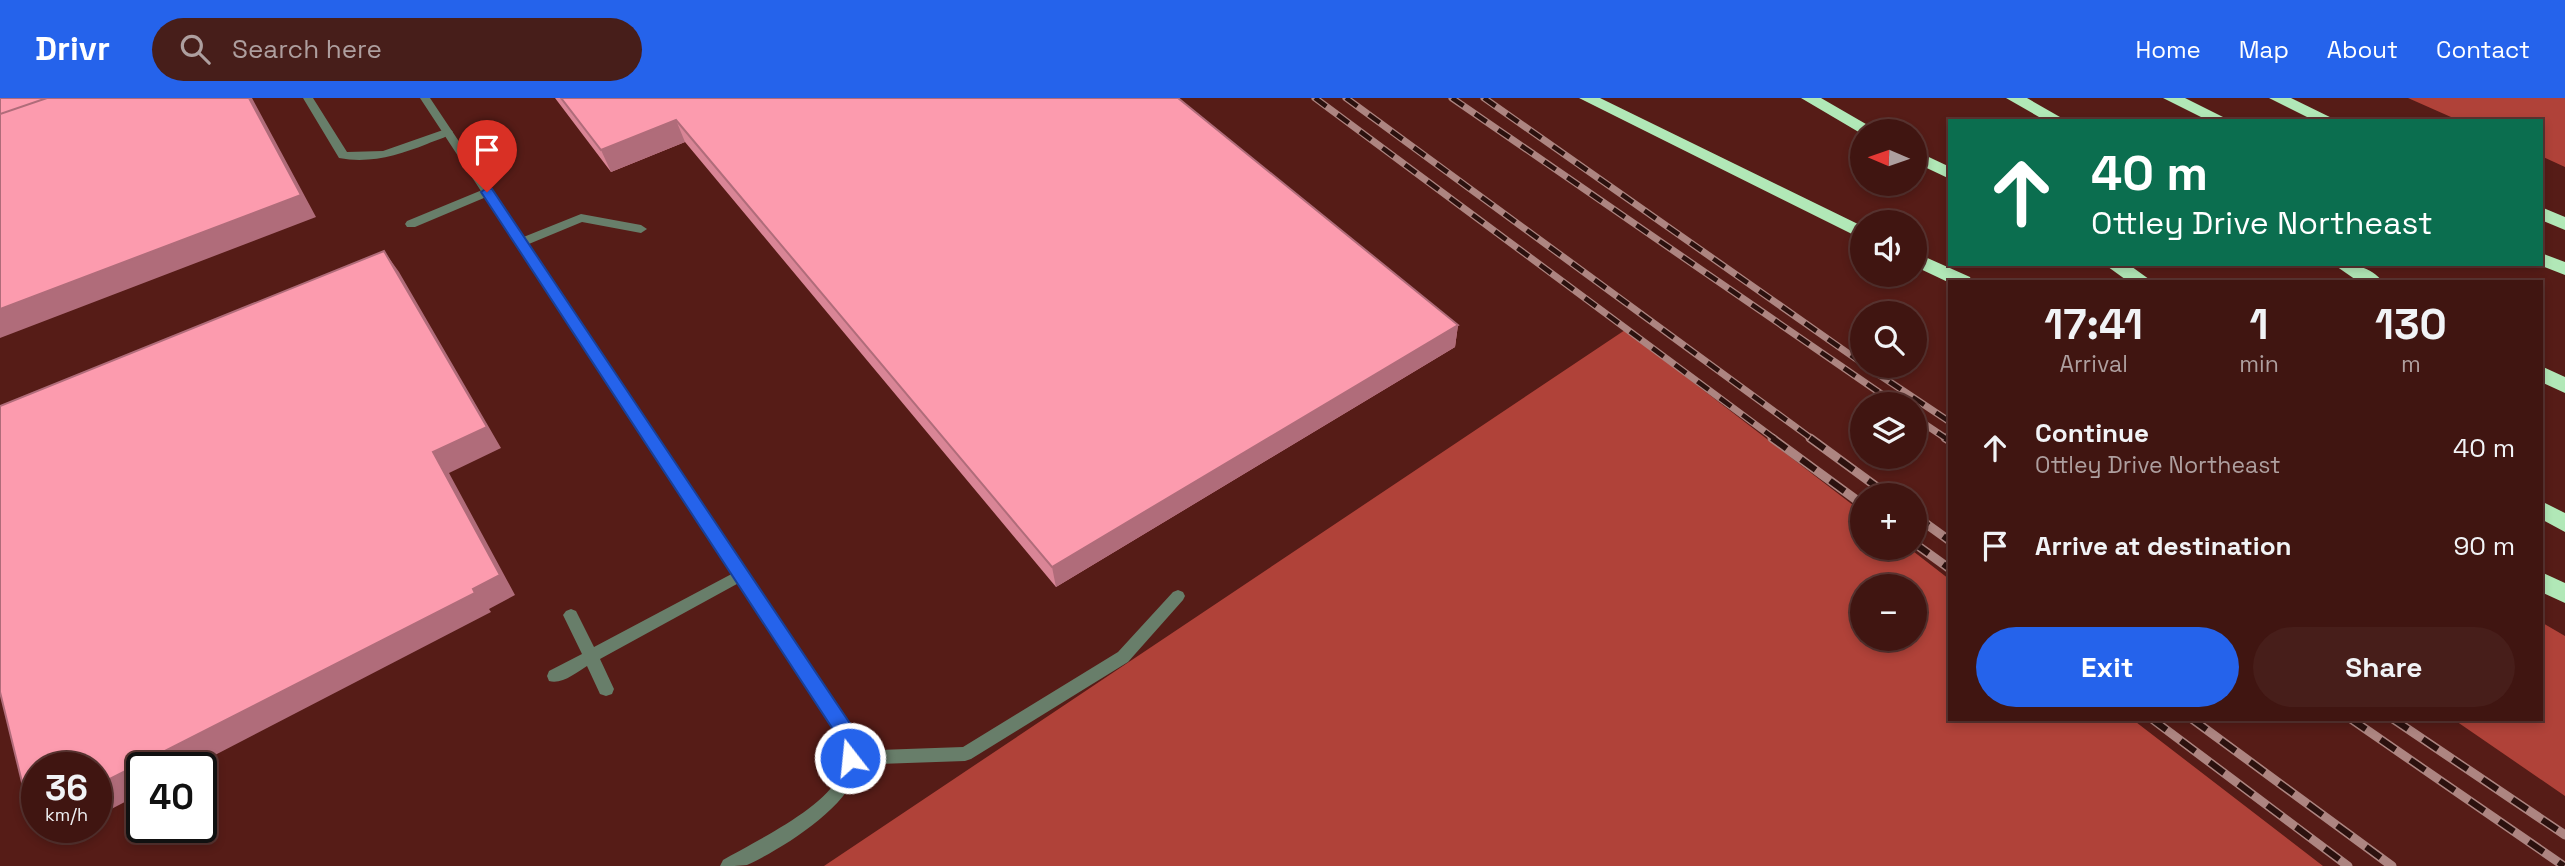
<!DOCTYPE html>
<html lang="en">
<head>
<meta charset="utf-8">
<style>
  :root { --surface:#401511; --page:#471e1a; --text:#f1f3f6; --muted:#ae9f9f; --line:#593431; --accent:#2563eb }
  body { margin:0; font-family:"Space Grotesk",sans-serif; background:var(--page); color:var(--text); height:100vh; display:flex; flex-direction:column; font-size:26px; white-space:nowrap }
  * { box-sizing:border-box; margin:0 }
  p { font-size:23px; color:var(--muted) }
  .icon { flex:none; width:38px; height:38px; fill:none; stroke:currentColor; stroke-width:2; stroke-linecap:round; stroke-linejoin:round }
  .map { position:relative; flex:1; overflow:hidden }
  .side { position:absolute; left:1948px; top:182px; width:595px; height:441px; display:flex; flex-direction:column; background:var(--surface); border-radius:0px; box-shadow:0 4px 10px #0003,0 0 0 2px var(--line) }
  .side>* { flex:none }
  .guide { position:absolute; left:1948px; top:21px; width:595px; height:147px; border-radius:0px; box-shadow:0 4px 10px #0003,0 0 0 2px var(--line); background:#0b6e4f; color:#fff; overflow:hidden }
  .needle { width:46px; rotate:272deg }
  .buttons { position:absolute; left:1850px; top:21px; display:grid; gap:14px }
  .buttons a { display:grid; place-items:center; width:77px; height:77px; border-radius:50%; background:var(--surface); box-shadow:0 4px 10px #0003,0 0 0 2px var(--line); font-size:35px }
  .speed { position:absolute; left:21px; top:654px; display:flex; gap:14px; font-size:35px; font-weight:700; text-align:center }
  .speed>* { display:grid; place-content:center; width:91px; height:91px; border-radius:50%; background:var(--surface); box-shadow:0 4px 10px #0003,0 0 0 2px var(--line); line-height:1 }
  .speed small { font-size:18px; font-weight:400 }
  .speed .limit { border:4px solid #111; border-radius:10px; background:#fff; color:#111 }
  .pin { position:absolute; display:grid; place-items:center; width:60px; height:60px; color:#fff; margin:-72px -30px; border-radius:50% 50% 50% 0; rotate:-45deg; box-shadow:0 0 7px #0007 }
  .pin .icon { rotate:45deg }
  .me { position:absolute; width:77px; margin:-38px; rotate:344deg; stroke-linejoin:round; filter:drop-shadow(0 0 5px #0008) }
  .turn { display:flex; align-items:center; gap:24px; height:147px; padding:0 28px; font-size:32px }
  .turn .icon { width:91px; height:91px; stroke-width:2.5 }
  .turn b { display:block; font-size:49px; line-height:60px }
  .eta { display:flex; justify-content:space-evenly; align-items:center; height:119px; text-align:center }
  .eta b { font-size:42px; font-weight:600; line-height:49px }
  .primary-button { display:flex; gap:14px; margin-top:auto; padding:14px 28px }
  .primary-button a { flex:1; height:80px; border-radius:42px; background:var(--accent); color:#fff; font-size:28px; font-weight:600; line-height:80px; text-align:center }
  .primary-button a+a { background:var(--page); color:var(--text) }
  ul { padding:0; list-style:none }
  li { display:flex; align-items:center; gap:21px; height:98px; padding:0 28px }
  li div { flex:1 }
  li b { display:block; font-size:26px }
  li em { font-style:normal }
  header { display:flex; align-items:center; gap:42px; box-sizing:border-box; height:98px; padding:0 35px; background:var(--accent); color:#fff }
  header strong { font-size:33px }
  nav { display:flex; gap:38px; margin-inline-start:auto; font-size:24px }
  .search { width:490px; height:63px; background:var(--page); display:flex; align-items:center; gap:18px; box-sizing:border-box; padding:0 24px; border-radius:38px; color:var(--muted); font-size:26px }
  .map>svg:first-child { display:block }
  .forest { fill:#b04239; fill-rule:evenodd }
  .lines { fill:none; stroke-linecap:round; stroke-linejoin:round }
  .service { fill:#687e6a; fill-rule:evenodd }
  .tertiary { fill:#687e6a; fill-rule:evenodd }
  .motorway { fill:#b1e8b7; fill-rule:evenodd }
  .rail-far1-casing { stroke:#ad8581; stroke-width:7 }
  .rail-casing { stroke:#ad8581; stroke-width:9 }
  .rail-far1 { stroke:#2b110e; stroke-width:4.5; stroke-dasharray:14; stroke-linecap:butt }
  .rail { stroke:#2b110e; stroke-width:6; stroke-dasharray:18; stroke-linecap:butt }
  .wall { fill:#d98596 }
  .shaded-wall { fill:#b06c7a }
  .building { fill:#fc9bae; stroke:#b06c7a; stroke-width:2 }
  .route { fill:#2563eb; stroke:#184099; stroke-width:2 }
</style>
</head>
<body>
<header>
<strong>Drivr</strong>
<div class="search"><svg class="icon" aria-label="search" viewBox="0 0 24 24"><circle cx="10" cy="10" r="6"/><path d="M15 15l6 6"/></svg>Search here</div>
<nav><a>Home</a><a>Map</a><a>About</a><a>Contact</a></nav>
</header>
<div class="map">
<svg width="2565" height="768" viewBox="0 0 2565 768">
  <rect width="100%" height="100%" fill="#561c17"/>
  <path class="forest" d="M 2408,0 L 2565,0 L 2565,69 L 2541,58 L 2541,23 L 2460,23 Z
    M 1625,232 L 1862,414 L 1862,450 L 1909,450 L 1949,481 L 1950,621 L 2132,621 L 2323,768 L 824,768 ZM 1862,488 L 1914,488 L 1914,541 L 1862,541 Z
    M 2541,524 L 2565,538 L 2565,698 L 2453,621 L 2541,621 Z"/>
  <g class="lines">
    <path class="service" d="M 303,0 L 313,0 L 347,54 L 383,53 L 443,32 L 451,32 L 453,34 C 446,40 436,42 427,46 C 399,57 370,66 339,60 Z
      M 487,90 L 493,94 L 491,97 L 415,129 L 407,129 L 405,126 L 407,123 Z
      M 581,116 L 641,127 L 647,131 L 641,135 L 582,124 L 524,148 L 516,148 L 514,145 L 516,142 Z
      M 741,471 L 746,473 L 748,477 L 746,481 L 600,561 L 614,591 L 612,596 L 606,598 L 600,596 L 587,568 C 577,574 562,587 549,583 L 547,578 L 549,573 L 582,556 L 563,517 L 566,513 L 571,511 L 576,513 L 594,549 Z
      M 1178,492 L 1183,494 L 1185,498 L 1183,502 L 1128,564 L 971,661 L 965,663 L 850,667 L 844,665 L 842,660 L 844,655 L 850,653 L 963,649 L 1118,554 L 1173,494 Z"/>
    <path class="tertiary" d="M 420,0 L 430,0 L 852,633 C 857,647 860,661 856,675 C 846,711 780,752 747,767 C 740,768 729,768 720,768 L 723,762 C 752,745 825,710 838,679 C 844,665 841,650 837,636 Z"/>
    <path class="motorway" d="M 1579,0 L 1600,0 L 1862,128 L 1862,141 Z
      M 1801,0 L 1821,0 L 1878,33 L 1862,33 L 1862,36 Z
      M 2006,0 L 2027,0 L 2067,23 L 2046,23 Z
      M 2163,0 L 2185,0 L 2231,23 L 2209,23 Z
      M 2269,0 L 2291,0 L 2338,23 L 2315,23 Z
      M 1914,52 L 1950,69 L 1950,81 L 1914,64 Z
      M 2541,109 L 2565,119 L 2565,132 L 2541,122 Z
      M 1914,154 L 1970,179 L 1972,184 L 1950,185 L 1914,168 Z
      M 2541,155 L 2565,164 L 2565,177 L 2537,166 L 2541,166 Z
      M 2104,166 L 2128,166 L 2153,184 L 2129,184 Z
      M 2333,166 C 2352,166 2371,168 2383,184 L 2359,184 Z
      M 2541,268 L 2565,279 L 2565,295 L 2541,284 Z
      M 2541,403 L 2565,415 L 2565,434 L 2541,421 Z
      M 2541,474 L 2565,485 L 2565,505 L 2541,494 Z"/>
    <g class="rail-far1-casing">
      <path id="rail-far1" d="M 1315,0 L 1775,341
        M 1346,0 L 1812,341
        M 1452,0 L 1896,306
        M 1484,0 L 1862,265
        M 1866,268 L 1950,324
        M 1914,319 L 1947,341"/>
    </g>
    <g class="rail-casing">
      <path id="rail" d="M 1772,340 L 1862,406
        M 1810,340 L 1888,397
        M 1945,340 L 1950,343
        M 1914,417 L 1950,443
        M 1914,445 L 1950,471
        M 2152,621 L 2348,768
        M 2192,621 L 2392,768
        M 2351,621 L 2564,768
        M 2393,621 L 2565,737"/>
    </g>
    <use href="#rail-far1" class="rail-far1"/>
    <use href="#rail" class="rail"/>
  </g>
  <path class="wall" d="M 555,0 L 1178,0 L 1458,227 L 1455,249 L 1056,489 L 685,44 L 611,74 Z"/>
  <path class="shaded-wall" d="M 249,0 L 252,0 L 316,119 L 0,240 L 0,211 Z
    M 676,22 L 685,44 L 611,74 L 601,52 Z
    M 384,153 L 399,174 L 501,350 L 449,375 L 515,497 L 489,511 L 491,514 L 190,670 L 142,670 L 142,695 L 96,719 L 96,688 L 433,354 Z
    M 1458,227 L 1455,249 L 1056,489 L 1052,469 Z
    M 46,730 L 75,730 L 59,738 Z"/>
  <path class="building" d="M 0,0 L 47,0 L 0,16 Z
    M 47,0 L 249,0 L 301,97 L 0,211 L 0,16 Z
    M 561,0 L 1178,0 L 1458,227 L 1052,469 L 676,22 L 601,52 Z
    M 384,153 L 487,329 L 433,354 L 500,477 L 473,491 L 475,495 L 96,688 L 96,670 L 37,670 L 37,718 L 31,721 L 0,594 L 0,308 Z"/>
  <path class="route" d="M 487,90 L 492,91 L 851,627 L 860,650 L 857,666 L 850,668 L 844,666 L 836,636 L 481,94 Z"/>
</svg>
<div class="buttons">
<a><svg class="needle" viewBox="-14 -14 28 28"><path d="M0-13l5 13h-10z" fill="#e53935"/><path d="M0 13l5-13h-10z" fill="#ae9f9f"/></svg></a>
<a><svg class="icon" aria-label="sound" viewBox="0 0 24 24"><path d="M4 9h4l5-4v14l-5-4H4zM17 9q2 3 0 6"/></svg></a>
<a><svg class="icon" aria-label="search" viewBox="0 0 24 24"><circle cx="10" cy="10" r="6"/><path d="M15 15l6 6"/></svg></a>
<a><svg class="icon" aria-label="layers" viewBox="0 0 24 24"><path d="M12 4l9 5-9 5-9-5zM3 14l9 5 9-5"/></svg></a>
<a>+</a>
<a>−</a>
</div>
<div class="speed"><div>36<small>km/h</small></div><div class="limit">40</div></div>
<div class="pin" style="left:487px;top:94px;background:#d93025"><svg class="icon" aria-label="arrive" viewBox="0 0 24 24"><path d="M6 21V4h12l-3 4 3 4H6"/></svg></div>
<svg class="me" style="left:850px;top:660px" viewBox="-20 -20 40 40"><circle r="17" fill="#2563eb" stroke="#fff" stroke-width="3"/><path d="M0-11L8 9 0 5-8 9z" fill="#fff"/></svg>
<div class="guide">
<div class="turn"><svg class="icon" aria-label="ahead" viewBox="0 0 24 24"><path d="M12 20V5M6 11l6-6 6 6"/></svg><div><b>40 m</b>Ottley Drive Northeast</div></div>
</div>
<section class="side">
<div class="eta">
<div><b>17:41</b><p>Arrival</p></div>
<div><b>1</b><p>min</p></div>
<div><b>130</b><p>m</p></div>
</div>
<ul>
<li><svg class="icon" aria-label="ahead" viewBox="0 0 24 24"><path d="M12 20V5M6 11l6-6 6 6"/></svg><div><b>Continue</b><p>Ottley Drive Northeast</p></div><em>40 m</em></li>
<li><svg class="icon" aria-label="arrive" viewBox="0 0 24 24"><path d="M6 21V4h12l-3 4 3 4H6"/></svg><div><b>Arrive at destination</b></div><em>90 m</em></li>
</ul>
<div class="primary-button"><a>Exit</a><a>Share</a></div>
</section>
</div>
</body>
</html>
